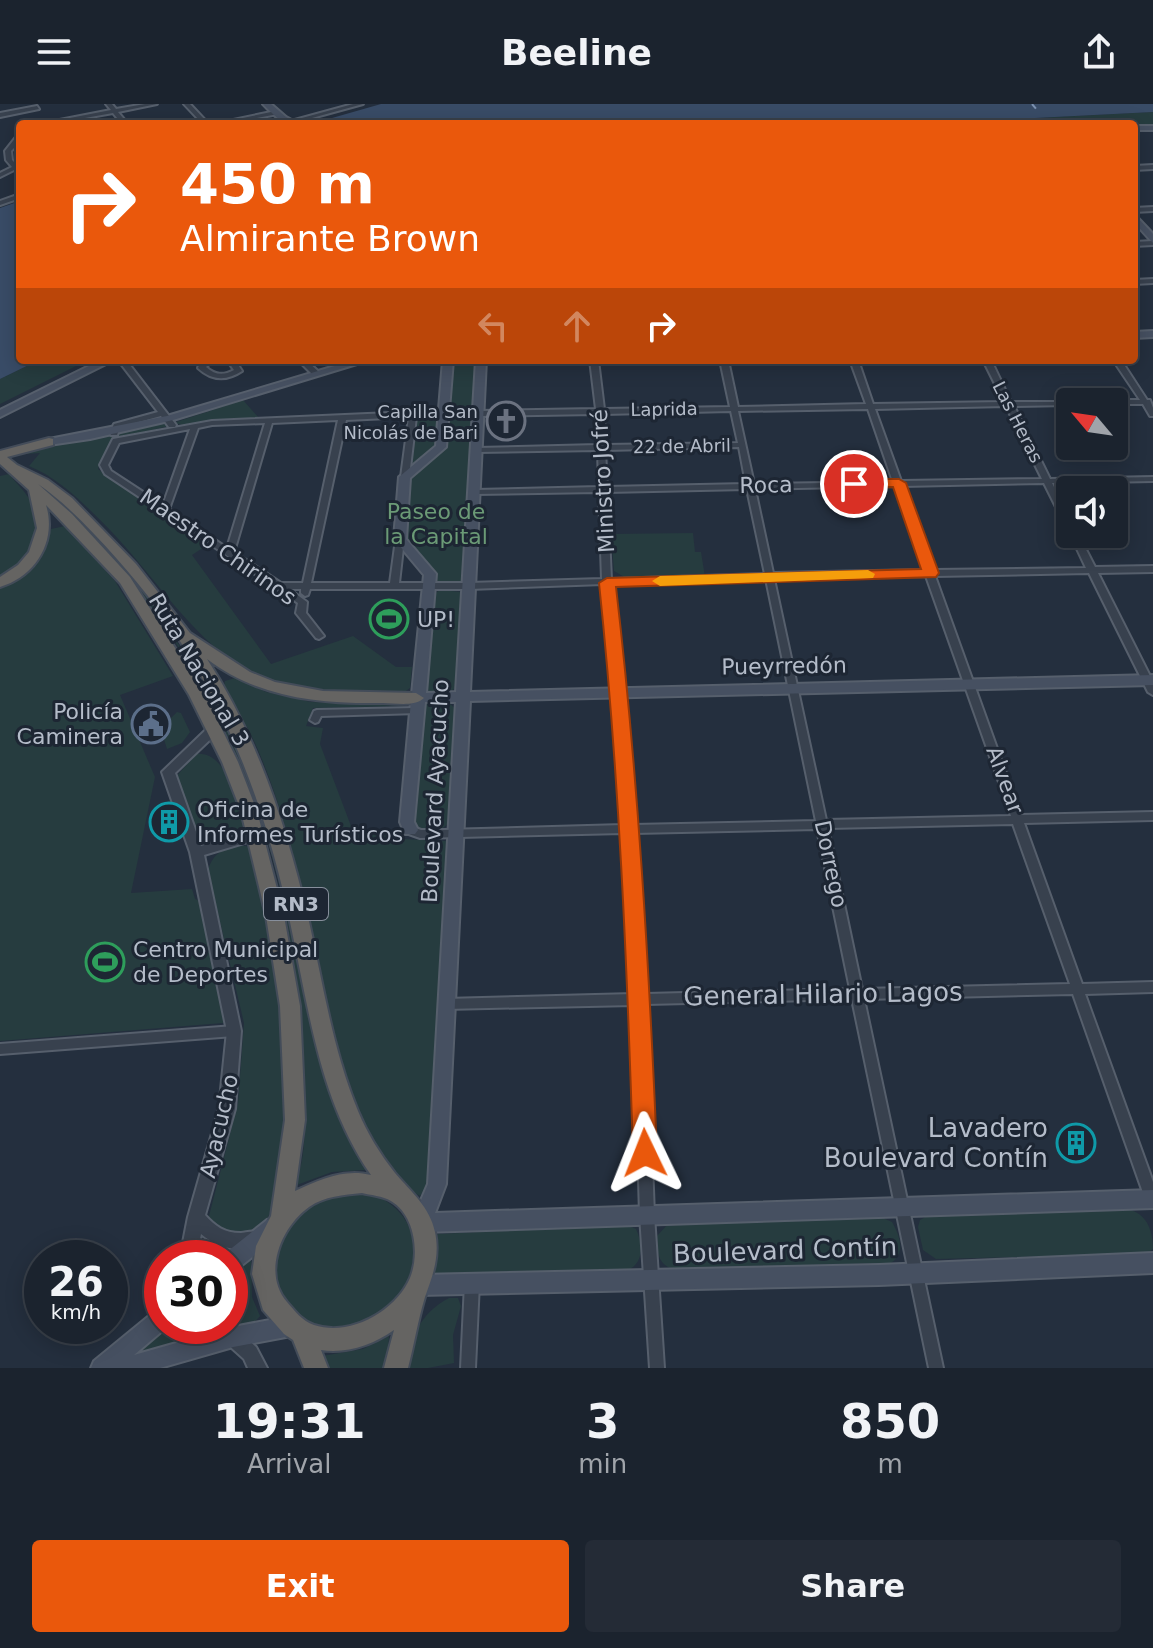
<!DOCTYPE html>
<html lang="en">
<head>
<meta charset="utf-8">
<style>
  :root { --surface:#1b232e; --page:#242b36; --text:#f1f3f6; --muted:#a0a4aa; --line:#39404a; --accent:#ea580c }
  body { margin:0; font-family:"DejaVu Sans",sans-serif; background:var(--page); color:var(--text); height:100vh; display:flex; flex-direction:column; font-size:30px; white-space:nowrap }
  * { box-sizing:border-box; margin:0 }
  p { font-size:26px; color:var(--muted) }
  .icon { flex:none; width:44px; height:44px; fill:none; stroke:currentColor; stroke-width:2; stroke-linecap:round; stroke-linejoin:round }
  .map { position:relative; height:1264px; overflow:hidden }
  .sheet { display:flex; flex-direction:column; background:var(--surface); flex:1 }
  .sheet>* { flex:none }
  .guide { position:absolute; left:16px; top:16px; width:1122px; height:244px; border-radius:8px; box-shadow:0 4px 20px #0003,0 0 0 2px var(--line); background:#ea580c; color:#fff; overflow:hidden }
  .needle { width:52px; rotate:299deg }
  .controls { position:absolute; left:1056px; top:284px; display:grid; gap:16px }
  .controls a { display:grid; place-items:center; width:72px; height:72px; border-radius:8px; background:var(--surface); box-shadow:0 4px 20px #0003,0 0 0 2px var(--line); font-size:40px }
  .speed { position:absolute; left:24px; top:1136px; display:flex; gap:16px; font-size:40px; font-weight:700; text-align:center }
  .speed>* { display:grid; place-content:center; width:104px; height:104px; border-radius:50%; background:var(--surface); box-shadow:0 4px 20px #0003,0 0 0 2px var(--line); line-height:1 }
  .speed small { font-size:20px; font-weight:400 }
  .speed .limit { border:12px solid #d22; background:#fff; color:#111 }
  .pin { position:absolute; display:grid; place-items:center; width:68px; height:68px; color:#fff; margin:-34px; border:4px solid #fff; border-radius:50%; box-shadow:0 2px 8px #0007 }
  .me { position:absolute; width:88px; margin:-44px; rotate:358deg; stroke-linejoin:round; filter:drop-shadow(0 0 6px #0008) }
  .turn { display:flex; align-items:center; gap:28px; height:168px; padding:0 32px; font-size:36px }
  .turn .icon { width:104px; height:104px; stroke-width:2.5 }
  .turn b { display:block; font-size:56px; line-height:68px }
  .lanes { display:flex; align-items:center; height:76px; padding:0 32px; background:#0003; justify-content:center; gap:40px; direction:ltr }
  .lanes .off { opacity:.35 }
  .eta { display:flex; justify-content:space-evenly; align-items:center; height:136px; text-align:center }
  .eta b { font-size:48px; font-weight:600; line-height:56px }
  .button { display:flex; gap:16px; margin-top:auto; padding:16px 32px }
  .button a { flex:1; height:92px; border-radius:8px; background:var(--accent); color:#fff; font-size:32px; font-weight:600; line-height:92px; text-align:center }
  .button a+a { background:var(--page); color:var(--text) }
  header { display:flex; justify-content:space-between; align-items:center; height:104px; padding:0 32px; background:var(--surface); font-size:36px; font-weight:600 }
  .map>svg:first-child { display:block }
  .green { fill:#263c3f }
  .water { fill:#394c67 }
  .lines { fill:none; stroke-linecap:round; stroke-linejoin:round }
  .ferry { stroke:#7c92b1; stroke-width:2; stroke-dasharray:6 5; stroke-linecap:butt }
  .minor-casing { stroke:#565f6c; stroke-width:4 }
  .tertiary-casing { stroke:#565f6c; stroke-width:4 }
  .secondary-casing { stroke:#565f6c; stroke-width:4 }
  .trunk-casing { stroke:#434c59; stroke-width:4 }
  .minor { fill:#38414e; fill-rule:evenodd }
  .tertiary { fill:#38414e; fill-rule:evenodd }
  .secondary { fill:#465061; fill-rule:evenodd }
  .trunk { fill:#656462; fill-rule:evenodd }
  .route { fill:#ea580c; stroke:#983908; stroke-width:2 }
  .slow { fill:#f59e0b }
  .labels { text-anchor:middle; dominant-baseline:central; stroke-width:6; stroke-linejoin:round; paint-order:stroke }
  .far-street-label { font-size:18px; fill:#b4bcc9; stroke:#1d2633 }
  .far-poi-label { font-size:18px; fill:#b4bcc9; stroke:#1d2633; text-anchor:end }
  .shield { fill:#1d2633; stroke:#878f9c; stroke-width:2 }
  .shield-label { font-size:20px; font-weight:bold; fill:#b4bcc9 }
  .street-label { font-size:22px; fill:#b4bcc9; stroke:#1d2633 }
  .park-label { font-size:22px; fill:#6b9a76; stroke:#1d2633 }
  .poi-label { font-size:22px; fill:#b4bcc9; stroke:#1d2633; text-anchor:start }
  .near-street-label { font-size:26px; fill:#b4bcc9; stroke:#1d2633 }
  .near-poi-label { font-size:26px; fill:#b4bcc9; stroke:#1d2633; text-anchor:end }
</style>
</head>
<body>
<header><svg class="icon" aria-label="menu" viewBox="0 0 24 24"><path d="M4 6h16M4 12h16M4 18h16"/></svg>Beeline<svg class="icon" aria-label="share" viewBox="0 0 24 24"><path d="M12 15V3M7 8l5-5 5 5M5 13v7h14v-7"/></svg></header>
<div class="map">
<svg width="1153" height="1264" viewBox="0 0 1153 1264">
  <rect width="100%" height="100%" fill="#242f3e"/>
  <path class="green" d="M 1153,8 L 1153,22 L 1062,17 L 976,20 L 995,16 Z
    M 39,256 L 88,256 L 0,300 L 0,275 Z
    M 453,256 L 477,256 L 472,306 L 448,303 Z
    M 243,296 L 259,314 L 183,321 L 173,319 Z
    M 423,313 L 438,315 L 436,341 L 412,361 L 416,317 Z
    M 450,313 L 473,313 L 464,476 L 457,479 L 436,477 L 434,466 L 404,432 L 410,376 L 444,345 Z
    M 161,319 L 169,322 L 111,336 L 98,365 L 207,441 L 192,451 L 271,560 L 353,532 L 396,563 L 412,563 L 410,584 L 403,589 C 373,589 340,593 310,588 C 212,573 173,492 110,426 C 86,402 61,375 29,362 L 40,349 L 10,351 Z
    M 9,370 C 16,379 24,386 30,396 C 50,431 27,455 0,477 L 0,372 Z
    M 39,381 L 75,410 L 133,472 L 181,544 L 232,632 L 261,702 L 367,1063 L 365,1066 L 332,1068 L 294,1082 C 311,1045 303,995 302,955 C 294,728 209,533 39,381 Z
    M 65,422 L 115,477 L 173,572 L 120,591 L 155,673 L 131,789 L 192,785 L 195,795 L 200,797 L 226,913 L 223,919 L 0,937 L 0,484 L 39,452 L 51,425 Z
    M 693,429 L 695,448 L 701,448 L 705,473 L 626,474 L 614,467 L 611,430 Z
    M 440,486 L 462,488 L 458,582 C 451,590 433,590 424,585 L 434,490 Z
    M 235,574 L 266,588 L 311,598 L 405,602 L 313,604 L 306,622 L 323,624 L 320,640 L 354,730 L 398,728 L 402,735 L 446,737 L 449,742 L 432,1076 L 420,1092 C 365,1061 327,936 316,877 C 311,851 312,823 305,798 C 292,747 279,694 258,646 C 249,624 235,603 224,581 L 225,577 Z
    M 429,599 L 449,599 L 457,606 L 450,718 L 442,725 L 421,725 L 413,718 L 422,603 Z
    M 177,608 L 181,609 L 190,628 L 182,639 L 167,645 L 162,629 L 171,625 L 168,617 Z
    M 196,650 C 227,647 235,695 244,719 C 238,737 213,742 198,732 L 174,675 Z
    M 246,742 L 253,746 L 283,904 L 288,1018 L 275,1099 L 266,1117 L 258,1125 L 237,1134 L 210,1119 L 209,1112 L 238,999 L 244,919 L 208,767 C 212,748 228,741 246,742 Z
    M 355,1085 C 456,1106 414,1229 327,1225 C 319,1225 305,1222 298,1216 C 288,1208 280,1190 273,1180 L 278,1134 L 311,1097 Z
    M 1131,1106 C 1148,1112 1153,1128 1153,1145 L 1146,1150 L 936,1155 L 923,1146 L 918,1123 L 920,1116 L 927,1112 Z
    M 883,1114 L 892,1118 C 900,1132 906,1149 891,1159 L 670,1164 C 656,1157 658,1146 657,1132 L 668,1120 Z
    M 627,1121 L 636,1125 C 643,1140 644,1159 628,1166 L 434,1171 L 431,1168 L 438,1144 L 435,1133 L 438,1130 Z
    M 249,1151 L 251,1155 L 252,1193 L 260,1212 L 252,1221 L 236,1223 L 230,1220 L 230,1165 Z
    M 449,1194 L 458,1194 L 461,1202 L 453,1231 L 454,1259 L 428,1264 L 404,1264 C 412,1233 419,1210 449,1194 Z
    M 162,1222 L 210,1222 L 212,1229 L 207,1233 L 119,1255 Z
    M 389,1232 L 387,1264 L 327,1264 L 322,1252 L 363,1245 Z"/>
  <path class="water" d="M 381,0 L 1153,0 L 1153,8 L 995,16 L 976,20 L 311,20 Z
    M 20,97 L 20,256 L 39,256 L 0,275 L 0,104 Z"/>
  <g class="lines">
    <path class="ferry" d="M 1032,0 L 1038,7"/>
    <g class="minor-casing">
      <path id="minor" d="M 106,0 L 112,0 L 116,5 L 145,0 L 157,0 L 118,8 L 128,20 L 122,20 L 113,9 L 51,20 L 39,20 L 111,6 Z
        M 184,0 L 190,0 L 206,17 L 204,20 L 198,20 L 200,17 Z
        M 37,2 L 39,5 L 0,13 L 0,9 Z
        M 276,7 L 278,10 L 225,20 L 214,20 Z
        M 20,28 L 19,39 L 11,47 L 12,56 L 17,61 L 20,59 L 20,63 L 0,73 L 0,69 L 12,63 L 6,56 L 5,47 Z
        M 1153,61 L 1153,65 L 1134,66 L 1134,62 Z
        M 1153,103 L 1153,107 L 1134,108 L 1134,104 Z
        M 1153,137 L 1153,141 L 1134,142 L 1134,138 Z
        M 1153,175 L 1153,179 L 1134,180 L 1134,176 Z
        M 118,256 L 126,256 L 176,321 L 175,323 L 169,323 L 161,312 L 120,323 L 117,331 L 111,331 L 110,329 L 114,320 L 158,308 Z
        M 204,256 L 213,256 L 206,263 C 215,271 223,272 234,266 L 227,256 L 235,256 L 242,267 C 227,277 212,277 198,264 L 200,258 Z
        M 298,256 L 306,256 L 321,270 L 314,272 Z
        M 590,256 L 598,256 L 604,305 L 730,303 L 720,256 L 728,256 L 738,303 L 866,300 L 850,256 L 858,256 L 873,300 L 1004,298 L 983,256 L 991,256 L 1011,298 L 1073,298 L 1070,298 L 1070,301 L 1014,302 L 1050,375 L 1153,373 L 1153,377 L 1052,379 L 1070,415 L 1070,426 L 1066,423 L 1044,379 L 903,382 L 933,466 L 1086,464 L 1070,430 L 1078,430 L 1095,463 L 1153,462 L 1153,468 L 1098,469 L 1153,578 L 1153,591 L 1148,588 L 1089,469 L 935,472 L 1021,711 L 1153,708 L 1153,716 L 1024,719 L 1082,880 L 1153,878 L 1153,888 L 1085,890 L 1153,1078 L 1153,1104 L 1148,1102 L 1146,1097 L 1073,890 L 864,895 L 943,1264 L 929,1264 L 852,895 L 646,900 L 654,1111 L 664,1264 L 650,1264 L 640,1111 L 634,901 L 445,905 L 441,904 L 439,900 L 441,896 L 445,895 L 634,890 L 623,729 L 420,734 L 406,729 L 405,726 L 406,723 L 410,722 L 421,726 L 443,726 L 623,721 L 614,588 L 603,480 L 469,485 L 310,485 L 308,491 L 305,492 L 301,489 L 301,485 L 289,485 L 307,498 L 306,509 L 324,532 L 319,535 L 316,534 L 296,509 L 298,499 L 105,370 L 100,361 L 113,335 L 212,317 L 413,308 L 596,305 ZM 1006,302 L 1042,375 L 901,377 L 875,305 ZM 868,305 L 893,378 L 754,380 L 738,307 ZM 731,307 L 738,339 L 605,341 L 604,310 ZM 596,310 L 598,341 L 477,344 L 473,346 L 477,348 L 598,346 L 599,383 L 475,386 L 471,388 L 475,390 L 599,388 L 602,475 L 469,479 L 399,479 L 404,435 L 400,432 L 396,435 L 390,479 L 311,479 L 346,316 L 409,313 L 401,373 L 405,375 L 409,373 L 416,313 ZM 338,316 L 303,479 L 281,479 L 234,448 L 272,319 ZM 265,319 L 227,444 L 169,405 L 198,324 L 212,321 ZM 190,325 L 163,401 L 111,367 L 108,361 L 119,339 ZM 739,343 L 746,380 L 607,383 L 605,346 ZM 895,382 L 924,466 L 773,469 L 755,385 ZM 747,385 L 765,470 L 611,475 L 607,388 ZM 926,472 L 1011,712 L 826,716 L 774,475 ZM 766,475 L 816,717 L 633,721 L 624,588 L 612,480 ZM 1013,720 L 1070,880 L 862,885 L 828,724 ZM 817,725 L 850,885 L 646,890 L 634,729 Z
        M 1113,256 L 1121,256 L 1147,296 L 1150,296 L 1153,304 L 1153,312 L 1150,312 L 1143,300 L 1114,300 L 1114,298 L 1110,298 L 1114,296 L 1140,296 Z
        M 415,604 L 418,605 L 420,607 L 418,609 L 321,612 L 318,618 L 315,619 L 310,616 L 314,607 L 317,606 Z
        M 234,922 L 238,923 L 240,927 L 238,931 L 234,932 L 0,950 L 0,940 Z
        M 472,1172 L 477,1174 L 479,1179 L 475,1264 L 461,1264 L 465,1179 L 467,1174 Z"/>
    </g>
    <g class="tertiary-casing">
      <path id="tertiary" d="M 353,0 L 363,0 L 290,20 L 280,20 Z
        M 20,90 L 20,94 L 0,101 L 0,97 Z
        M 215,620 L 219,621 L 221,624 L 219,627 L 175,669 L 201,742 L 256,726 L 261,728 L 262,731 L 261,734 L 204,751 L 241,927 L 235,1005 L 205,1111 C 215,1122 224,1129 241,1129 C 249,1128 253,1126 261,1129 L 263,1135 L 261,1141 C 239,1149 219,1145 201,1130 L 196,1154 L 180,1154 L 188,1113 L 219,1005 L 227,927 L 190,748 L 162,668 L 211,621 Z
        M 230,1219 L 256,1243 L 267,1264 L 248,1264 L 244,1255 L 214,1228 L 211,1222 L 230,1222 Z"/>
    </g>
    <g class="secondary-casing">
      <path id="secondary" d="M 263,0 L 271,0 L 286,13 L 297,19 C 282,22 273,10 263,0 Z
        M 1134,22 L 1153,22 L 1153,26 L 1134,26 Z
        M 1134,110 L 1153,130 L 1153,139 L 1134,118 Z
        M 1153,227 L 1153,233 L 1134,234 L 1134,228 Z
        M 101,256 L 114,256 L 0,313 L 0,306 Z
        M 355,256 L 370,256 L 173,316 L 90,335 L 49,341 L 44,338 L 49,335 L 167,312 Z
        M 443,256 L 453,256 L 446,343 L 410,374 L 406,435 L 436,470 L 426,589 L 456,588 L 476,256 L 486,256 L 470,588 L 1153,571 L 1153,581 L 470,597 L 446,1080 L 435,1109 L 1153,1086 L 1153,1104 L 423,1128 L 416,1126 L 412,1117 L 428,1080 L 456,598 L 425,598 L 414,718 L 418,726 L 415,730 L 405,730 L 400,718 L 411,597 L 409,594 L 412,590 L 424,471 L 394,435 L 399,373 L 436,342 Z
        M 274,1114 L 281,1116 L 284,1123 L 281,1130 L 237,1165 L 230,1168 L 230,1154 L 222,1154 L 223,1151 L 267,1116 Z
        M 1153,1149 L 1153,1169 L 879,1181 L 419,1191 L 412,1188 L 409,1181 L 412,1174 L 419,1171 L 879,1161 Z
        M 162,1204 L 162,1222 L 168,1222 L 134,1251 L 233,1223 L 291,1212 L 298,1215 L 301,1222 L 298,1229 L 291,1232 L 233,1243 L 160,1264 L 91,1264 L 94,1257 L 155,1207 Z"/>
    </g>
    <g class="trunk-casing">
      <path id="trunk" d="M 49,334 L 53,335 L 53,341 L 7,353 L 17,361 L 48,376 L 72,394 L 136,460 L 190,529 L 250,568 L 275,578 L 323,587 L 416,589 L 424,594 C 415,603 395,599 383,599 C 320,600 258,594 207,555 C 258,634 286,722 308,813 C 323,879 332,944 358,1007 C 367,1029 380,1050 395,1069 C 411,1088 430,1103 435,1128 C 440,1152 433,1171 425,1193 C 418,1216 414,1241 408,1264 L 384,1264 L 394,1226 C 373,1241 346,1250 321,1246 L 328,1264 L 304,1264 L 293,1236 L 284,1230 L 263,1206 L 252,1170 L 256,1142 L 271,1112 L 285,1016 L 280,902 L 266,812 L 241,707 L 222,658 L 189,591 L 120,479 L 46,401 C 57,437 36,472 0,483 L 0,473 L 18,461 L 29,448 L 37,424 L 29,386 L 0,360 L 0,347 ZM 38,380 C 68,401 93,428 117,455 C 212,561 261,681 290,818 C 309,905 319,996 371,1071 C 344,1064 319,1076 295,1087 L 305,1016 L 300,902 L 284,812 L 257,707 L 238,658 L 205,591 L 130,473 L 72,410 ZM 362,1089 C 370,1091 383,1092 391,1097 C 415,1111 420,1150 410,1174 C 396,1207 350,1233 314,1221 C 302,1217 295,1207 287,1198 C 262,1169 281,1123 309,1103 C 325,1092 343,1091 362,1089 Z"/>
    </g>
    <use href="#minor" class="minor"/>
    <use href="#tertiary" class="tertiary"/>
    <use href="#secondary" class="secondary"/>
    <use href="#trunk" class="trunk"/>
  </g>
  <path class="route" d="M 899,375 L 906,379 L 939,469 L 936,473 L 616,483 C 638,671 649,860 657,1049 L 654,1057 L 645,1061 L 636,1057 L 633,1049 C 627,859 619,668 599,479 L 607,474 L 921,465 L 893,383 L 854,384 L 847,380 L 854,375 Z"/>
  <path class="slow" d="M 868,466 L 875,470 L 873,474 L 660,482 L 652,477 L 660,472 Z"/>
  <defs>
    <g id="church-ring" transform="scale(2)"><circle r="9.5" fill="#1d2633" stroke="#6b7280" stroke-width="1.5"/><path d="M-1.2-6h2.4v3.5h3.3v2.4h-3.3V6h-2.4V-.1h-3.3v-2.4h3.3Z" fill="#6b7280"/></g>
    <g id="stadium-ring" transform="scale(2)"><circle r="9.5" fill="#1d2633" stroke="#2e9e5b" stroke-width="1.5"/><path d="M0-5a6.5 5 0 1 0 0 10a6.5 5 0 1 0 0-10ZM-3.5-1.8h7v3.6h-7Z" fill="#2e9e5b"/></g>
    <g id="civic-ring" transform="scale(2)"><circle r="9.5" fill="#1d2633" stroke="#5c6f8a" stroke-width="1.5"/><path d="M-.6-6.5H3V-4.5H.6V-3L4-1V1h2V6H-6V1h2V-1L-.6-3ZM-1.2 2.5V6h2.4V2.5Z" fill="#5c6f8a"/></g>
    <g id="building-ring" transform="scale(2)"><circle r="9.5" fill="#1d2633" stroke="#0f9aa8" stroke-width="1.5"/><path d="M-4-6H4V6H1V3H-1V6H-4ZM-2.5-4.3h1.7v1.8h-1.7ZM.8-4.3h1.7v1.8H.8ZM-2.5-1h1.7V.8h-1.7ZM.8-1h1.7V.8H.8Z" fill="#0f9aa8"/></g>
  </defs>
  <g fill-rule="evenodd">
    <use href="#church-ring" x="506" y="317"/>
    <use href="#stadium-ring" x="389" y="515"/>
    <use href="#civic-ring" x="151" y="620"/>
    <use href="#building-ring" x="169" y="718"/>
    <use href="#stadium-ring" x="105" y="858"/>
    <use href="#building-ring" x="1076" y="1039"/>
  </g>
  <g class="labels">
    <g class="far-street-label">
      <text transform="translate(664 305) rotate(-1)">Laprida</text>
      <text transform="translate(1018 318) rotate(63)">Las Heras</text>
      <text transform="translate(682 342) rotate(-1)">22 de Abril</text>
    </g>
    <g class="far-poi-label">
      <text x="478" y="307">Capilla San<tspan x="478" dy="21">Nicolás de Bari</tspan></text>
    </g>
    <rect class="shield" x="264" y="784" width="64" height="32" rx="6"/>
    <g class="shield-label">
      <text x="296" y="800">RN3</text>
    </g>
    <g class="street-label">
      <text transform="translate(603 377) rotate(-93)">Ministro Jofré</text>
      <text transform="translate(766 381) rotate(-1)">Roca</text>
      <text transform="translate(218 443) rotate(35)">Maestro Chirinos</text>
      <text transform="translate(784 562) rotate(-1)">Pueyrredón</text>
      <text transform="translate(199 566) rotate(59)">Ruta Nacional 3</text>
      <text transform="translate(1005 676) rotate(70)">Alvear</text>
      <text transform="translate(435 687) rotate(-87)">Boulevard Ayacucho</text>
      <text transform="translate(831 760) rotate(78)">Dorrego</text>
      <text transform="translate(219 1022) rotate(-77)">Ayacucho</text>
    </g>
    <g class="park-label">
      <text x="436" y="407">Paseo de<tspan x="436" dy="25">la Capital</tspan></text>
    </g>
    <g class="poi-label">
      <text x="417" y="515">UP!</text>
      <text x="123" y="607" text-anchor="end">Policía<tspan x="123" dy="25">Caminera</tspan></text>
      <text x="197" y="705">Oficina de<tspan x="197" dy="25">Informes Turísticos</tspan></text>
      <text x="133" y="845">Centro Municipal<tspan x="133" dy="25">de Deportes</tspan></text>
    </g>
    <g class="near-street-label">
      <text transform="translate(823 890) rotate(-1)">General Hilario Lagos</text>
      <text transform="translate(785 1146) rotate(-2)">Boulevard Contín</text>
    </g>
    <g class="near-poi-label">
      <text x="1048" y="1024">Lavadero<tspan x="1048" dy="30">Boulevard Contín</tspan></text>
    </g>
  </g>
</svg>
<div class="controls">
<a><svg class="needle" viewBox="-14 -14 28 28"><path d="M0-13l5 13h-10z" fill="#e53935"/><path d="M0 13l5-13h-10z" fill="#a0a4aa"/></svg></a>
<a><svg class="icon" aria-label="sound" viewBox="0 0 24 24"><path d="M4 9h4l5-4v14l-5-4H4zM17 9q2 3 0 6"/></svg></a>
</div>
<div class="speed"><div>26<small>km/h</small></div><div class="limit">30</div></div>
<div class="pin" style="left:854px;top:380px;background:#d93025"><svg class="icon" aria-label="arrive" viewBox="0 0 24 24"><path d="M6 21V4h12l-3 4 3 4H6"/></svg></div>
<svg class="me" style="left:645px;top:1049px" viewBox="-20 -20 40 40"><path d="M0-17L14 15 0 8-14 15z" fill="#ea580c" stroke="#fff" stroke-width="4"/></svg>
<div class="guide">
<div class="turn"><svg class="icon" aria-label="right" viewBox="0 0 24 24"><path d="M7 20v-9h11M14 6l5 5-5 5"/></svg><div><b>450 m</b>Almirante Brown</div></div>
<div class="lanes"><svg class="icon off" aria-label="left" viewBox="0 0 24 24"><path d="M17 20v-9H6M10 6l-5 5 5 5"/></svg><svg class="icon off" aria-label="ahead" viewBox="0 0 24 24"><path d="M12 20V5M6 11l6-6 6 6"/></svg><svg class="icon" aria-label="right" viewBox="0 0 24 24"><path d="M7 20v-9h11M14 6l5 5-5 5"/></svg></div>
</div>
</div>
<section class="sheet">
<div class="eta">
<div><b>19:31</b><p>Arrival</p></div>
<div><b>3</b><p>min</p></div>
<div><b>850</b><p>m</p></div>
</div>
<div class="button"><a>Exit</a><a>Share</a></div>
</section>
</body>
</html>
